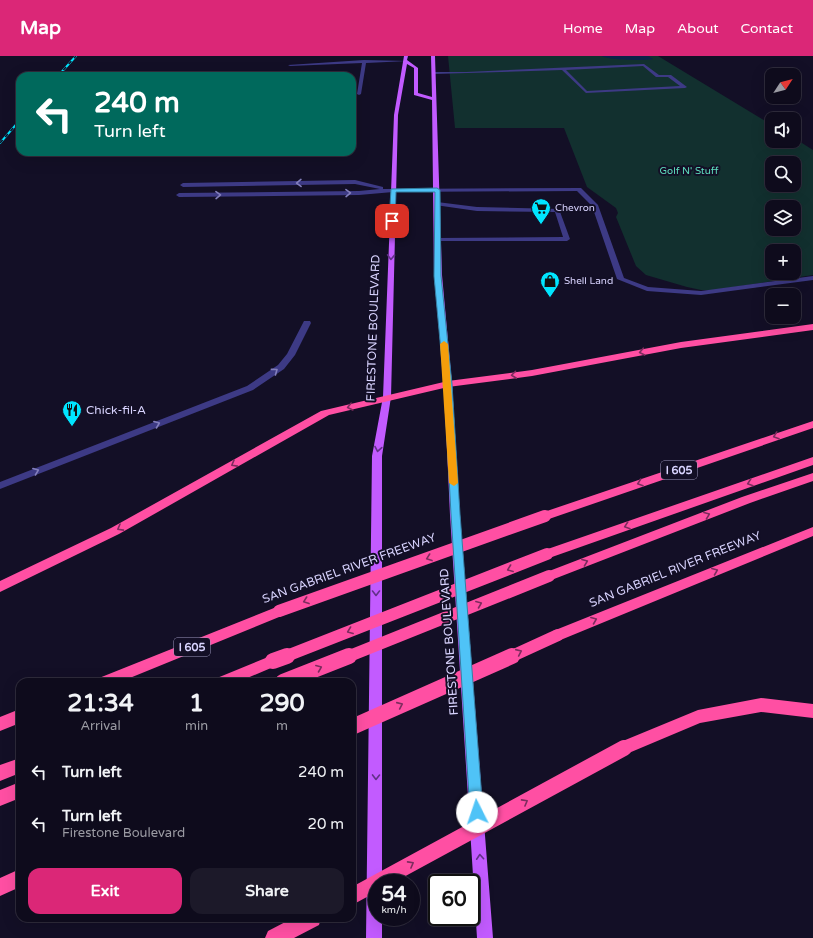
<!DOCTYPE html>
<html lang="en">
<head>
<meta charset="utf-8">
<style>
  :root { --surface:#0e0b1c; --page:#1c1929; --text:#f1f3f6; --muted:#9b9ba3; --line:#2e2b3b; --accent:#db2777 }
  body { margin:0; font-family:"Varela Round",sans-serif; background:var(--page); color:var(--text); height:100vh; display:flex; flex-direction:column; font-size:15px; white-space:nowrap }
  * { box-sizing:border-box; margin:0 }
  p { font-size:13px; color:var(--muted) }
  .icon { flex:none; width:22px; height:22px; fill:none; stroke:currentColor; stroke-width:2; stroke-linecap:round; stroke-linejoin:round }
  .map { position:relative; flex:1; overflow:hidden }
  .sheet { position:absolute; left:16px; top:622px; width:340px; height:244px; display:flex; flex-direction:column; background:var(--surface); border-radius:12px; box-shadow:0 4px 16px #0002,0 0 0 1px var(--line) }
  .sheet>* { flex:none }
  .hud { position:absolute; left:16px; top:16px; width:340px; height:84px; border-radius:12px; box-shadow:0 4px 16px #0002,0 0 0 1px var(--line); background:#00695c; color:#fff; overflow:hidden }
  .needle { width:26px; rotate:54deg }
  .fabs { position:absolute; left:765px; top:12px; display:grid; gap:8px }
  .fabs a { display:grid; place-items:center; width:36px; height:36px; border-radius:8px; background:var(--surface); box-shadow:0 4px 16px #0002,0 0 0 1px var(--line); font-size:20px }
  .speed { position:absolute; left:368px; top:818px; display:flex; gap:8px; font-size:20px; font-weight:700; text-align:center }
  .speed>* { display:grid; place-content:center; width:52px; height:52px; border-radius:50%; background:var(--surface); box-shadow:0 4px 16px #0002,0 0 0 1px var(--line); line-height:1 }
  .speed small { font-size:10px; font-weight:400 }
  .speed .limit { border:2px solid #111; border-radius:6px; background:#fff; color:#111 }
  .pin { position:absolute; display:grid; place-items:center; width:34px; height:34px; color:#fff; margin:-17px; border-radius:8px; box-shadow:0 2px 6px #0006 }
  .me { position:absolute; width:44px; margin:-22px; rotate:356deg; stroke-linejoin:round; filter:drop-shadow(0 0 3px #0008) }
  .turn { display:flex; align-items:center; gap:14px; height:84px; padding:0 12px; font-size:18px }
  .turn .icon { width:52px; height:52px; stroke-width:2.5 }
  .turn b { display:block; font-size:28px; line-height:34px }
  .eta { display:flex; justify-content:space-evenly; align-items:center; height:68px; text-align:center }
  .eta b { font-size:24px; font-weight:700; line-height:28px }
  .button { display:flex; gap:8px; margin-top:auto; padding:8px 12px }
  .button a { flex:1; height:46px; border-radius:12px; background:var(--accent); color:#fff; font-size:16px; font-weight:700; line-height:46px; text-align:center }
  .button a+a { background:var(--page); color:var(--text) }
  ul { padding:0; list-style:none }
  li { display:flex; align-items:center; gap:12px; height:52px; padding:0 12px }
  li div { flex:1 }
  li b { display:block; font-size:15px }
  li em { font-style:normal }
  header { display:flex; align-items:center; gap:24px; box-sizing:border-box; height:56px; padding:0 20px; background:var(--accent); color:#fff }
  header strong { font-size:19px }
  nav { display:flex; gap:22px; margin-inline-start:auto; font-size:14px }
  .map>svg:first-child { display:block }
  .green { fill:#12302f; fill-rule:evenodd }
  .water { fill:#0c2248 }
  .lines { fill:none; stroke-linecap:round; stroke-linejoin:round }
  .service { fill:#3d3a85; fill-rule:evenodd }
  .primary { fill:#c25bff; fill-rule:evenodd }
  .motorway { fill:#ff4fa3; fill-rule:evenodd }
  .rail-casing { stroke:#00e5ff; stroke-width:2 }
  .rail { stroke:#130f26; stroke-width:1.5; stroke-dasharray:4; stroke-linecap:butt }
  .motorway-bridge-far1 { stroke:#ff4fa3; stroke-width:12 }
  .motorway-bridge { stroke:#ff4fa3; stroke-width:16 }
  .oneway { stroke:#837fbc }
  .oneway2 { stroke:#623188 }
  .oneway3 { stroke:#7d2c5e }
  .route { fill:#4fc3f7; stroke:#337fa1 }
  .slow { fill:#f59e0b }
  .labels { text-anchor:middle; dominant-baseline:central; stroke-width:4; stroke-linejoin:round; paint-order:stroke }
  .far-park-label { font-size:10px; fill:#5fe0c0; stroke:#130f26 }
  .far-poi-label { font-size:10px; fill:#d9d4ff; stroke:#130f26; text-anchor:start }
  .shield { fill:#130f26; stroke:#9e99be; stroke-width:1 }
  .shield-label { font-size:11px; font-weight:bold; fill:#d9d4ff }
  .street-label { font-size:12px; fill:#d9d4ff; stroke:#130f26 }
  .poi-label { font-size:12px; fill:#d9d4ff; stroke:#130f26; text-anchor:start }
</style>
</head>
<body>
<header>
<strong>Map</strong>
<nav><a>Home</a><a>Map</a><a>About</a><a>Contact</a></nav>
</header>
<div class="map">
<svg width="813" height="882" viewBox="0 0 813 882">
  <rect width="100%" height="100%" fill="#130f26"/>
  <path class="green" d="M 448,0 L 658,0 L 772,69 L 772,85 L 794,85 L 794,82 L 813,94 L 813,219 L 714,234 L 701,234 L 687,231 L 646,219 L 636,210 L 616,161 L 618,157 L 616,152 L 587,131 L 564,72 L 455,72 ZM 772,107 L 794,107 L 794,129 L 772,129 ZM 772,151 L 794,151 L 794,173 L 772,173 ZM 772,195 L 794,195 L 794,217 L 772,217 Z"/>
  <path class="water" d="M 602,0 L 648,0 L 653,3 C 647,5 606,4 602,0 Z"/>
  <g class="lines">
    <path class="service" d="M 364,4 L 408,5 L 366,7 L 361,38 L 359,39 L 357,38 L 362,7 L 290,10 L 288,9 Z
      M 644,8 L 659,19 L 671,19 L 687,31 L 685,32 L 586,37 L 562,14 L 434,18 L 432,17 L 434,16 L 466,16 ZM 643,10 L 656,21 L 668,21 L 680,30 L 587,35 L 566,14 Z
      M 355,124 L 383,131 L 383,133 L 581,132 L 598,149 L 624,222 L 648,231 L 701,235 L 813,220 L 813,224 L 701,239 L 647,235 L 617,223 L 592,150 L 577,135 L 393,136 L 359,139 L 179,141 L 176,139 L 179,137 L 359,135 L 380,133 L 355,128 L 183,131 L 180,129 L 183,127 Z
      M 437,146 L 477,151 L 559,153 L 570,183 L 567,185 L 435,185 L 435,183 L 437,182 L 563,181 L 555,156 L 477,155 L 435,149 L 434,148 Z
      M 304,265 L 310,265 L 311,267 L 295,299 L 284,313 L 253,334 L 0,433 L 0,426 L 247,330 L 278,309 L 287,298 Z"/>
    <path class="primary" d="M 404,0 L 408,0 L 407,4 L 418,12 L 418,37 L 432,41 L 431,0 L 435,0 L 442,219 L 452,328 L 460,459 L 493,882 L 477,882 L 450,459 L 444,328 L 434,219 L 432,44 L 414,39 L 414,12 L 407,8 L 398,59 L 391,341 L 382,400 L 382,827 L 377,827 L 377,861 L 382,861 L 382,882 L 366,882 L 372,400 L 383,341 L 394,59 Z"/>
    <path class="motorway" d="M 813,268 L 813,274 L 681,292 L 532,320 L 448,331 L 329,359 L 119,478 L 0,536 L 0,525 L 111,472 L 321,355 L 448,325 L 532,314 L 681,286 Z
      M 813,365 L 813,372 L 549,463 L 545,464 L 541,463 L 539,460 L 541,457 Z
      M 813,401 L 813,409 L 552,501 L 547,503 L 542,501 L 541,498 L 542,495 Z
      M 813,417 L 813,425 L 750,447 L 554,523 L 549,525 L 544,523 L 542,520 L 544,517 L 742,441 Z
      M 813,471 L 813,480 L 563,583 L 558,585 L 553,583 L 551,579 L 553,575 Z
      M 279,550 L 284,551 L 286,555 L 284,559 L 120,626 L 97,626 L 99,622 Z
      M 273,599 L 278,601 L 280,605 L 278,609 L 238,626 L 215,626 L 217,622 Z
      M 761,642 L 813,648 L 813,662 L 761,656 L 700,667 L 624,699 L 618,697 L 616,692 L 618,687 L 698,654 Z
      M 20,653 L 20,667 L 0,675 L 0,661 Z
      M 20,702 L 20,717 L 0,725 L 0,709 Z
      M 20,726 L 20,742 L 0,750 L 0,734 Z
      M 20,813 L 20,831 L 0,840 L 0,822 Z
      M 293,862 L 321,862 L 319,869 L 294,882 L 265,882 L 268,875 Z"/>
    <g class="rail-casing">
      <path id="rail" d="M 58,20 L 76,0
        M 0,87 L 20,64"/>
    </g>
    <use href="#rail" class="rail"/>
    <path class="motorway-bridge-far1" d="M 279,555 L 545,460
      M 284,601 L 547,498
      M 347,601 L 549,520
      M 510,601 L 558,579"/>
    <path class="motorway-bridge" d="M 273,605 L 287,600
      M 283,626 L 349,600
      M 352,671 L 512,600
      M 352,840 L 624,692"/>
  </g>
  <defs><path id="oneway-chevron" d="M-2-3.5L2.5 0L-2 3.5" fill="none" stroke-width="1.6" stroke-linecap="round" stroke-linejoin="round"/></defs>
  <g class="oneway">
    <use href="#oneway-chevron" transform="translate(299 127) rotate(179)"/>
    <use href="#oneway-chevron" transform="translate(348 137) rotate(-1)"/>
    <use href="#oneway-chevron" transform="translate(218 139) rotate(-1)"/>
    <use href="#oneway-chevron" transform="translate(275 315) rotate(-36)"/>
    <use href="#oneway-chevron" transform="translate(157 368) rotate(-21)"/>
    <use href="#oneway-chevron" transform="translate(36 415) rotate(-21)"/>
  </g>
  <g class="oneway2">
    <use href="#oneway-chevron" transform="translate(391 201) rotate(92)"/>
    <use href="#oneway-chevron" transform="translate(378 393) rotate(100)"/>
    <use href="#oneway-chevron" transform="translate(376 537) rotate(90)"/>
    <use href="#oneway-chevron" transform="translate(376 721) rotate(91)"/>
    <use href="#oneway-chevron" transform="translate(480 801) rotate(-94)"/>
  </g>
  <g class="oneway3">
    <use href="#oneway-chevron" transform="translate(642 296) rotate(169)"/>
    <use href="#oneway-chevron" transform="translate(514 319) rotate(173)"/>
    <use href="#oneway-chevron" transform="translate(350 351) rotate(166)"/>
    <use href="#oneway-chevron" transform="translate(776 380) rotate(161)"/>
    <use href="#oneway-chevron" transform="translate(234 408) rotate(151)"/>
    <use href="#oneway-chevron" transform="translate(640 427) rotate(161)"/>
    <use href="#oneway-chevron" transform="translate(750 427) rotate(161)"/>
    <use href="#oneway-chevron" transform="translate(707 459) rotate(-21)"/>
    <use href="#oneway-chevron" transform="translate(627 470) rotate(161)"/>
    <use href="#oneway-chevron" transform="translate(120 472) rotate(151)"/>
    <use href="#oneway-chevron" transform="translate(429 502) rotate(160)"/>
    <use href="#oneway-chevron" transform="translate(585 506) rotate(-21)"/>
    <use href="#oneway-chevron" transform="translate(510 513) rotate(159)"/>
    <use href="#oneway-chevron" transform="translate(715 515) rotate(-22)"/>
    <use href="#oneway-chevron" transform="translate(306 545) rotate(160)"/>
    <use href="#oneway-chevron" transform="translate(479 548) rotate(-22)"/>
    <use href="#oneway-chevron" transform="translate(594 564) rotate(-22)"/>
    <use href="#oneway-chevron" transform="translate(350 575) rotate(159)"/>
    <use href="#oneway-chevron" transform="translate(519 596) rotate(-24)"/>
    <use href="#oneway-chevron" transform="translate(319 612) rotate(-22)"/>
    <use href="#oneway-chevron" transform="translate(400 649) rotate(-24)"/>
    <use href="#oneway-chevron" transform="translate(525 746) rotate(-29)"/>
    <use href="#oneway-chevron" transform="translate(411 808) rotate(-29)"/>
  </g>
  <path class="route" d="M 437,132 L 440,134 L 441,220 L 452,328 L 460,458 L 483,756 L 481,761 L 477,763 L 472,761 L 470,756 L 451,458 L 444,328 L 434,220 L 435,136 L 396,136 L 395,165 L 392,167 L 389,165 L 391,133 Z"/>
  <path class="slow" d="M 444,285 L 448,288 L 458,427 L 454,430 L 449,427 L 440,288 Z"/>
  <defs>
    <g id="supermarket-pin" transform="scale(1)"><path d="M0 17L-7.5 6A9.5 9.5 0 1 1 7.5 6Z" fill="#00e5ff" stroke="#130f26"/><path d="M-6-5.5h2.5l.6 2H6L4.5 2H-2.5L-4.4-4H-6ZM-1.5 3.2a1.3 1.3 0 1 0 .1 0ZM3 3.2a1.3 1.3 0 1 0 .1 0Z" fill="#111"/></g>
    <g id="shop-pin" transform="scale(1)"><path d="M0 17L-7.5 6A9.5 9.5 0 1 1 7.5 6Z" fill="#00e5ff" stroke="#130f26"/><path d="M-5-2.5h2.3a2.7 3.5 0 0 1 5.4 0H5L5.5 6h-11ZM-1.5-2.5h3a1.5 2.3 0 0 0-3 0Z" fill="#111"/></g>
    <g id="restaurant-pin" transform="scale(1)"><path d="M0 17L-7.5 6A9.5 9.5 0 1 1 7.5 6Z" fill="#00e5ff" stroke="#130f26"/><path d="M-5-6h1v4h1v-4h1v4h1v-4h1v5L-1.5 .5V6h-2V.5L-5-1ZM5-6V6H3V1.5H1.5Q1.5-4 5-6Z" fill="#111"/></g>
  </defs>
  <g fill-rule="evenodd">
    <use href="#supermarket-pin" x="541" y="152"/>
    <use href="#shop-pin" x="550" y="225"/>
    <use href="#restaurant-pin" x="72" y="354"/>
  </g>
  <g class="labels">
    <g class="far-park-label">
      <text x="689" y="115">Golf N' Stuff</text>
    </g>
    <g class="far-poi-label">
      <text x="555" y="152">Chevron</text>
      <text x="564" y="225">Shell Land</text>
    </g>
    <g class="shield">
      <rect x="661" y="405" width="36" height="18" rx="3"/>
      <rect x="174" y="582" width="36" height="18" rx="3"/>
    </g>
    <g class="shield-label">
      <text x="679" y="414">I 605</text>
      <text x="192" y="591">I 605</text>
    </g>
    <g class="street-label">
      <text transform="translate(373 272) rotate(-88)">FIRESTONE BOULEVARD</text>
      <text transform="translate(349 512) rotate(-20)">SAN GABRIEL RIVER FREEWAY</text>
      <text transform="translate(675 513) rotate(-22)">SAN GABRIEL RIVER FREEWAY</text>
      <text transform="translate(449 586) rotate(-94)">FIRESTONE BOULEVARD</text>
    </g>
    <g class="poi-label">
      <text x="86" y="354">Chick-fil-A</text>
    </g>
  </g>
</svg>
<div class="fabs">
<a><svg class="needle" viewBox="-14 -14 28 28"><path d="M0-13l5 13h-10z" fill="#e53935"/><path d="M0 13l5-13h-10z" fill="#9b9ba3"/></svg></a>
<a><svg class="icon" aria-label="sound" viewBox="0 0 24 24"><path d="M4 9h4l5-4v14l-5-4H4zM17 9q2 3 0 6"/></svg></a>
<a><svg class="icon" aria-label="search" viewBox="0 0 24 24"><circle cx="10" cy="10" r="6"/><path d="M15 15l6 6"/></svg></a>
<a><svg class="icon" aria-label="layers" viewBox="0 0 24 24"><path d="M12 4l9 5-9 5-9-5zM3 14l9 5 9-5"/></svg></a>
<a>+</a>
<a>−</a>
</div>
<div class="speed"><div>54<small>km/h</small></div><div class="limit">60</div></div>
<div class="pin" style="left:392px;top:165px;background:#d93025"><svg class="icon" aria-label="arrive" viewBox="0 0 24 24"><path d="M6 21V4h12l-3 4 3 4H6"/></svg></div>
<svg class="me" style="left:477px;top:756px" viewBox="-20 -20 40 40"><circle r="19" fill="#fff"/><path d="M0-13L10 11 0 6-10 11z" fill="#4fc3f7"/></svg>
<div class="hud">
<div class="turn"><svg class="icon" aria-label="left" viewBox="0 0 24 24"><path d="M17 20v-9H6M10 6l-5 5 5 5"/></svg><div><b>240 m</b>Turn left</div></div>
</div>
<section class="sheet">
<div class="eta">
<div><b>21:34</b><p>Arrival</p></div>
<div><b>1</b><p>min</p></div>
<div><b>290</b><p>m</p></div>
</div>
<ul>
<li><svg class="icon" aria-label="left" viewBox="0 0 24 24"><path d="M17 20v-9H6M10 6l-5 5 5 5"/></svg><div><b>Turn left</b></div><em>240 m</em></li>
<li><svg class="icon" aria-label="left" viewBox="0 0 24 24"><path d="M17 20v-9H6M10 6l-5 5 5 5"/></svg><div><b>Turn left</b><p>Firestone Boulevard</p></div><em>20 m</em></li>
</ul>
<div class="button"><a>Exit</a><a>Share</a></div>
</section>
</div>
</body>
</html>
